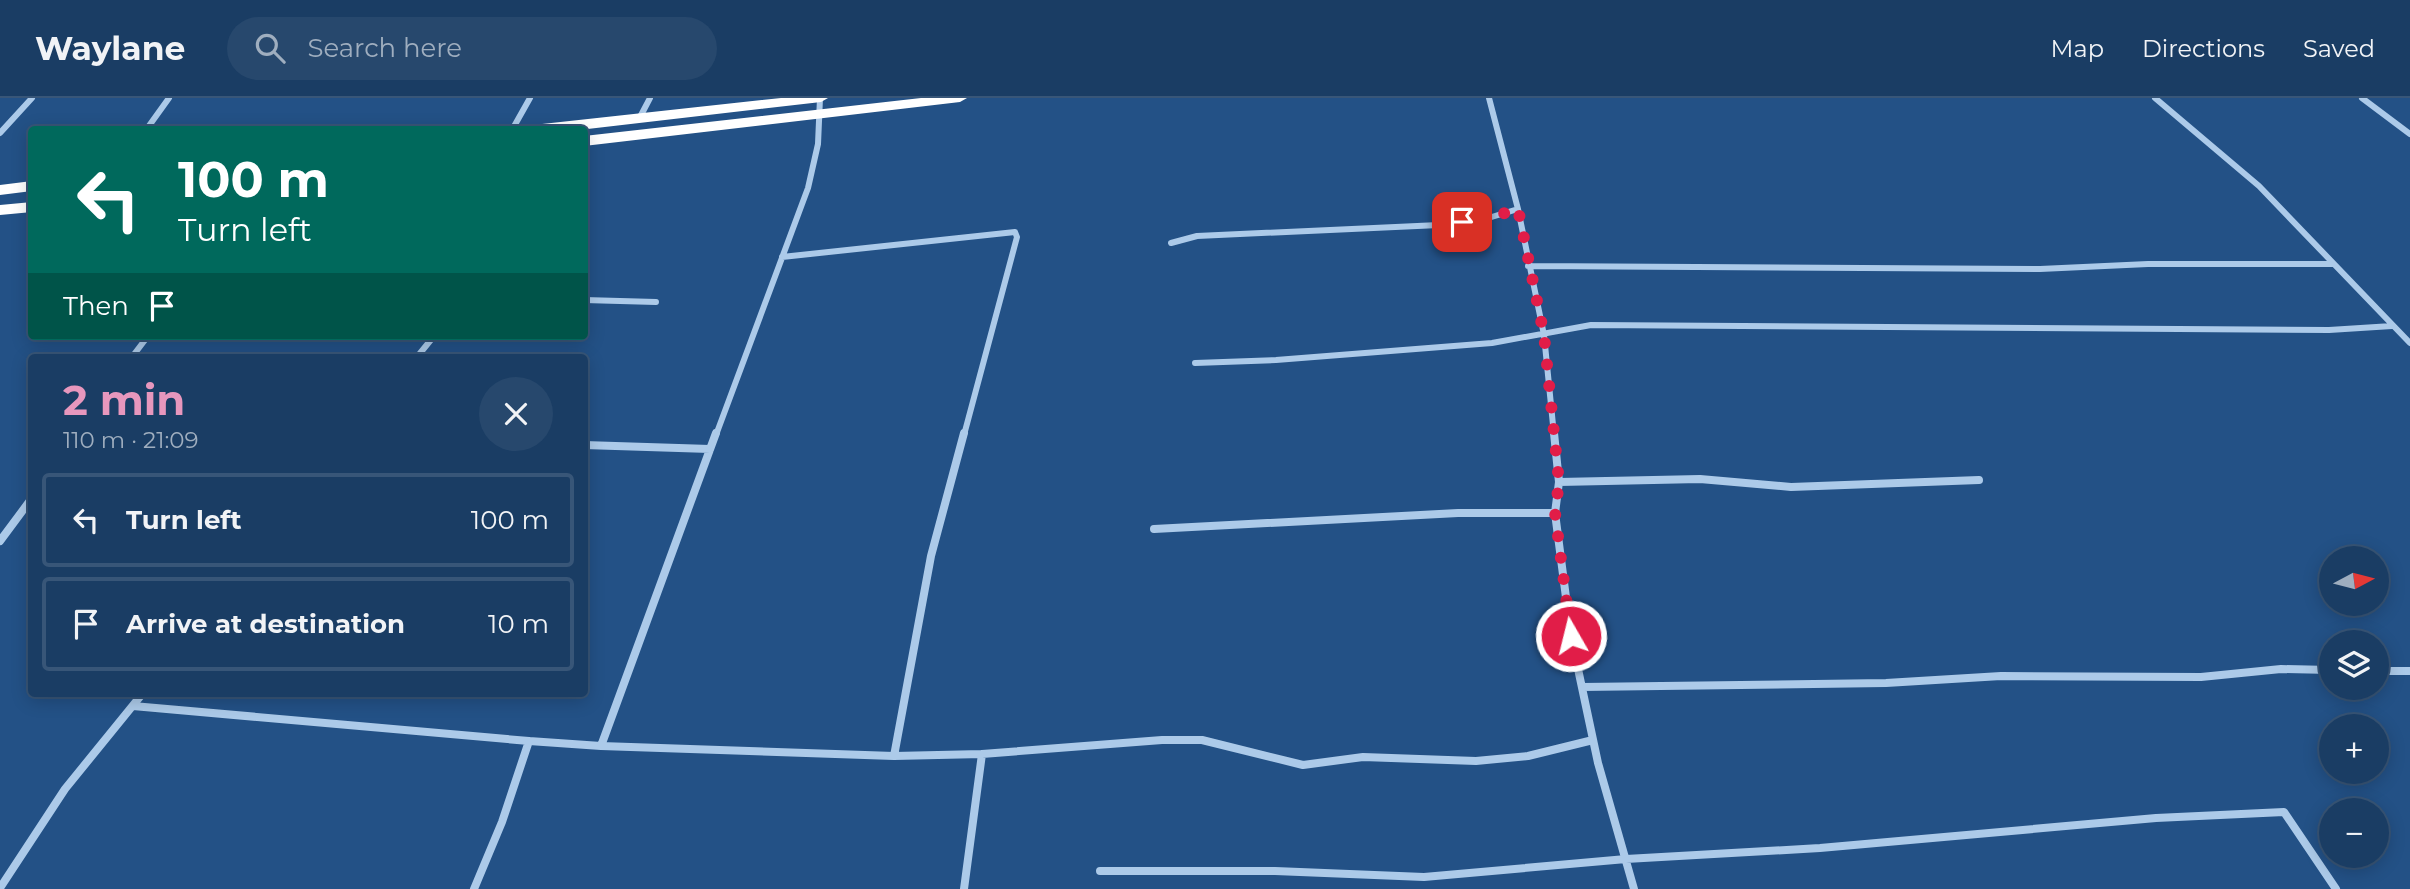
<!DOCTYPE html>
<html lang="en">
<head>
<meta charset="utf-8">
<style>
  :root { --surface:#1a3d64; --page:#27486d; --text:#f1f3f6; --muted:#9faebf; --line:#385678; --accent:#e797bd }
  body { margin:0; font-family:Montserrat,sans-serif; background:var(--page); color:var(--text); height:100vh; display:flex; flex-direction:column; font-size:26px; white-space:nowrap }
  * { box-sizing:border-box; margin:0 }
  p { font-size:23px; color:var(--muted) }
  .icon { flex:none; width:38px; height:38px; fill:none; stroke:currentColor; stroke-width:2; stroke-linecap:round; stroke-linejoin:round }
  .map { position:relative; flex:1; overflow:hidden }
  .panel { position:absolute; left:28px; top:256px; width:560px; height:343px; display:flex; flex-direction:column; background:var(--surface); border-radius:7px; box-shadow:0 4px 18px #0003,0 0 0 2px var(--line) }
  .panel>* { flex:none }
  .guide { position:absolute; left:28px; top:28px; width:560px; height:214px; border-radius:7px; box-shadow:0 4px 18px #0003,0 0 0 2px var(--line); background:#00695c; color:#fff; overflow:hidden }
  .needle { width:46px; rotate:83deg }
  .fabs { position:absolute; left:2319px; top:448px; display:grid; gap:14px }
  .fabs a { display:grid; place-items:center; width:70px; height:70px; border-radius:50%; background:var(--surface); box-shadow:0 4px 18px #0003,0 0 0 2px var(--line); font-size:35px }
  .pin { position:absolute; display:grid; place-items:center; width:60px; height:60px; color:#fff; margin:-30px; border-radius:14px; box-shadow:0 4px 10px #0006 }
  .me { position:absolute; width:77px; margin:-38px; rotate:352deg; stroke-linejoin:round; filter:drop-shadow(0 0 5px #0008) }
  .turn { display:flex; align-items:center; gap:24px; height:147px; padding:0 35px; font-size:32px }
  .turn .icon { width:91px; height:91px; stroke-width:2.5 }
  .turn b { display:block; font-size:49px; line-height:60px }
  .then { display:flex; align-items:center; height:66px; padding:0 35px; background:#0003; gap:14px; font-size:26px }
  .round { display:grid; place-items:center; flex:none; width:74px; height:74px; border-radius:37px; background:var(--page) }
  .head { display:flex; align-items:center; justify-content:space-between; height:119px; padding:0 35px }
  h1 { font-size:42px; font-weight:700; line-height:52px; color:var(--accent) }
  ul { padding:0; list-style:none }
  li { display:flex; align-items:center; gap:21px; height:94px; margin:0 14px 10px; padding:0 21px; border:4px solid var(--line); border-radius:7px }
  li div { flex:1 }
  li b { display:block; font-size:26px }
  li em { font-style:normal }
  header { display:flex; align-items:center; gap:42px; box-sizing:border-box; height:98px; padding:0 35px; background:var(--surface); border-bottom:2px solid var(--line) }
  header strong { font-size:33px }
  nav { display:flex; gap:38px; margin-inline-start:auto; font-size:24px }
  .search { width:490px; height:63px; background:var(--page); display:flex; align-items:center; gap:18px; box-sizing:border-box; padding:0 24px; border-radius:38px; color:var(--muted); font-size:26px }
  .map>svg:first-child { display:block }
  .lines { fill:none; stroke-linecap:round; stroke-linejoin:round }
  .street-far1 { stroke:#accae9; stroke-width:6 }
  .street { stroke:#accae9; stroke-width:8 }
  .highway { fill:#fff; fill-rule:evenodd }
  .route { stroke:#e11d48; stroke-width:12; stroke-dasharray:0 21.6 }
</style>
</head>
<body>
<header>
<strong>Waylane</strong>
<div class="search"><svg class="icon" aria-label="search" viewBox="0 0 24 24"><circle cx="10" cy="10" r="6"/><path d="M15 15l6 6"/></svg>Search here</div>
<nav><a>Map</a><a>Directions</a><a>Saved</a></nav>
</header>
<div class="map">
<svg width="2410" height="791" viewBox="0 0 2410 791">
  <rect width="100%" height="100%" fill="#235186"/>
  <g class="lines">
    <path class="street-far1" d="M 1489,0 L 1518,111 L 1544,237 L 1554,337
      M 2155,0 L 2259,88 L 2410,245
      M 2362,0 L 2410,36
      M 639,21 L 650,0
      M 146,32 L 169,0
      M 512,32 L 530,0
      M 0,35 L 32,0
      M 1171,145 L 1197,138 L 1439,127 L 1485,121 L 1518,111
      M 782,159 L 1015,134 L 1017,139 L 964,337
      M 1528,168 L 2040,171 L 2148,166 L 2333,166
      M 584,202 L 656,204
      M 132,259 L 148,238
      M 417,259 L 434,238
      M 1195,265 L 1276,262 L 1492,245 L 1591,227 L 2329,232 L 2392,228
      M 716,337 L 808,90 L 818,46 L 820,0"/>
    <path class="street" d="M 1554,335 L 1559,384 L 1555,415 L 1571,538 L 1598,665 L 1634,791
      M 584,347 L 710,351
      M 1559,384 L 1700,381 L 1791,389 L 1979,382
      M 1154,431 L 1458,415 L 1555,415
      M 0,443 L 32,400
      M 2376,573 L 2410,573
      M 1582,589 L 1886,585 L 2001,578 L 2201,579 L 2281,571 L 2331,572
      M 133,608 L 529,643
      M 601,648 L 894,658 L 982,656 L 1162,642 L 1202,642 L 1303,667 L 1363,659 L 1476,663 L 1528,658 L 1593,642
      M 894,658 L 931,458 L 964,335
      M 1100,773 L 1275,773 L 1424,779 L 1626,761 L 1820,750 L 2156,720 L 2284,714 L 2336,791
      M 0,790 L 65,691 L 143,595
      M 474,791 L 502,724 L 529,643 L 601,648 L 716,335
      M 964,791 L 982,656"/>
    <path class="highway" d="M 781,0 L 828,0 L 821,4 L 579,32 L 526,32 L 533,27 Z
      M 921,0 L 967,0 L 960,4 L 584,48 L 584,38 Z
      M 32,83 L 32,93 L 0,97 L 0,87 Z
      M 32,104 L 32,114 L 0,117 L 0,107 Z"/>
  </g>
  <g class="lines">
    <path class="route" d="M 1462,124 L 1485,121 L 1518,111 L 1544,237 L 1559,384 L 1555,415 L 1571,538"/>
  </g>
</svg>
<div class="fabs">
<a><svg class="needle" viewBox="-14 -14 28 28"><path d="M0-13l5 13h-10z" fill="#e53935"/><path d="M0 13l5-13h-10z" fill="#9faebf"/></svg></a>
<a><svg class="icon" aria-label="layers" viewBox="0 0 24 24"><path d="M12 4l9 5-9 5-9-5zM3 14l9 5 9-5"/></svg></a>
<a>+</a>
<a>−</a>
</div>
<div class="pin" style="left:1462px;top:124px;background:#d93025"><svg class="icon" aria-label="arrive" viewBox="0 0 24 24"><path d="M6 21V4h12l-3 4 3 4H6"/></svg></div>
<svg class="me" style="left:1571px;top:538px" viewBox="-20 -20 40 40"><circle r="17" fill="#e11d48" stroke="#fff" stroke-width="3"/><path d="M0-11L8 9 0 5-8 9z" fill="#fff"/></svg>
<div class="guide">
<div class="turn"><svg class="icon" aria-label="left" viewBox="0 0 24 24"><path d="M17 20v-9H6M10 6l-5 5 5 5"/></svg><div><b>100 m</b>Turn left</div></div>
<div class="then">Then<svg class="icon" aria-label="arrive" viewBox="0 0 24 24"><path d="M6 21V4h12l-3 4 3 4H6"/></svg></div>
</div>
<section class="panel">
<div class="head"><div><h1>2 min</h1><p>110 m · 21:09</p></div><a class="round"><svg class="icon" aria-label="close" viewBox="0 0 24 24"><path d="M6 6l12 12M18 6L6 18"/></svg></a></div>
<ul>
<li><svg class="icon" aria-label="left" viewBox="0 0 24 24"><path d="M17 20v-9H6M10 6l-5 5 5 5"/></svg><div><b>Turn left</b></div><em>100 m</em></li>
<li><svg class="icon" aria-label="arrive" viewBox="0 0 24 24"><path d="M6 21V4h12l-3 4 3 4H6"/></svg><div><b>Arrive at destination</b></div><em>10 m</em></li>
</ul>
</section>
</div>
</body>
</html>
